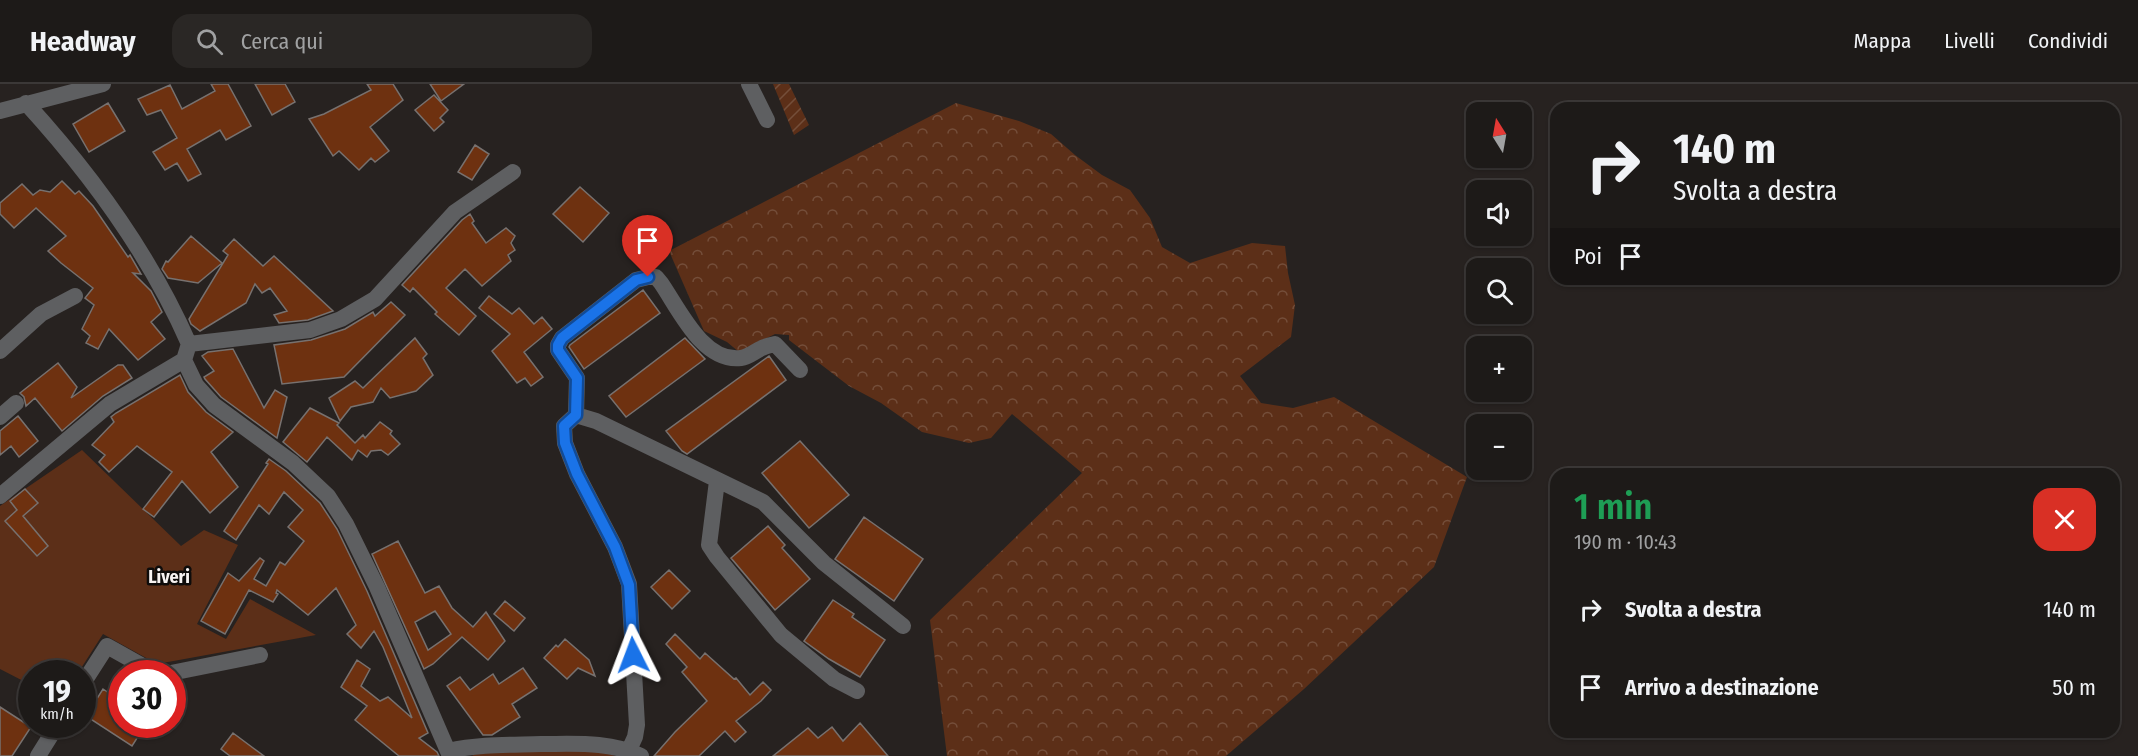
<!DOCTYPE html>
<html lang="it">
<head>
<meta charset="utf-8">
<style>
  :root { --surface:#1d1a18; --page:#2a2725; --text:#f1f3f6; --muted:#a0a1a2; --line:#3b3837 }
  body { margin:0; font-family:"Fira Sans Condensed",sans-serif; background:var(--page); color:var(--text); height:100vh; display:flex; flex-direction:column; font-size:22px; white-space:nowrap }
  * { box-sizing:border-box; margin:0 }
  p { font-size:20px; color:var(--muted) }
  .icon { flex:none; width:33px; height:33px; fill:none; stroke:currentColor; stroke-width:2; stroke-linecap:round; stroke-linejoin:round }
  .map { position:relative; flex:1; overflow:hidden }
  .details { position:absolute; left:1550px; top:384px; width:570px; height:270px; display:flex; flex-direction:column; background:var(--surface); border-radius:18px; box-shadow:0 2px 4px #0004,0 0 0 2px var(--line) }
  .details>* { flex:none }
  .guide { position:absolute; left:1550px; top:18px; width:570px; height:183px; border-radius:18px; box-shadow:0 2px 4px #0004,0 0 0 2px var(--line); background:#1d1a18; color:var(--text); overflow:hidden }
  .needle { width:39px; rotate:349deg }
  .tools { position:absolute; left:1466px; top:18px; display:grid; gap:12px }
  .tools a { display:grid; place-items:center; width:66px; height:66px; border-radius:12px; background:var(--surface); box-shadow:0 2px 4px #0004,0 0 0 2px var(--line); font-size:30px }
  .speed { position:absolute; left:18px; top:576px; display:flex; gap:12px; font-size:30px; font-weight:700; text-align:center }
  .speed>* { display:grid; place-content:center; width:78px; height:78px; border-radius:50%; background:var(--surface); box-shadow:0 2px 4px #0004,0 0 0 2px var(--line); line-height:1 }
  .speed small { font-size:15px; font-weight:400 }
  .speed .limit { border:9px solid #d22; background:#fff; color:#111 }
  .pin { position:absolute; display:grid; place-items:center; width:51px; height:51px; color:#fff; margin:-62px -26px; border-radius:50% 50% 50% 0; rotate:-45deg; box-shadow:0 0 6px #0007 }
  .pin .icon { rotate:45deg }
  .me { position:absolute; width:66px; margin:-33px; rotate:357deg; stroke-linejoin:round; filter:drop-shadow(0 0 4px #0008) }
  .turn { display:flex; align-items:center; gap:21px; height:126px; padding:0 24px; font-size:27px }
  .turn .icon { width:78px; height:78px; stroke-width:2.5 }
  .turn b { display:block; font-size:42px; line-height:51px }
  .then { display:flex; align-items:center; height:57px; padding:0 24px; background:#0003; gap:12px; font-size:22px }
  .round { display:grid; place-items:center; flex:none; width:63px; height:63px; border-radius:18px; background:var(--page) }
  .summary { display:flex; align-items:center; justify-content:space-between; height:102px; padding:0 24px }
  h1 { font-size:36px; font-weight:600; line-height:45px; color:#1e9e55 }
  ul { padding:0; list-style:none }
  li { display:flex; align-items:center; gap:18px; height:78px; padding:0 24px }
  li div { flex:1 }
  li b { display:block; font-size:22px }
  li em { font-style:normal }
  header { display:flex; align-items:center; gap:36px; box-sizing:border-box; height:84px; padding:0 30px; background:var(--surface); border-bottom:2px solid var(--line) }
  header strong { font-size:28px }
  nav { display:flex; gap:33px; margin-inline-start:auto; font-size:21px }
  .search { width:420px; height:54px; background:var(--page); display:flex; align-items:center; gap:15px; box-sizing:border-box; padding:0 21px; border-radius:18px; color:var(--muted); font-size:22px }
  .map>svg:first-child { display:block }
  .forest { fill:url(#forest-crowns) }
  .park { fill:#5c2f18 }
  .garden { fill:url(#garden-furrows) }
  .building { fill:#6e3110; stroke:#77716f; stroke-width:1.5; fill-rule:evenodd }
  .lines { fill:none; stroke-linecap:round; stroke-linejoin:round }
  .minor { stroke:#5e5f61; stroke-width:16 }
  .route-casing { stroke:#114b97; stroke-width:15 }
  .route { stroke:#1a73e8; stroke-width:10 }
  .labels { text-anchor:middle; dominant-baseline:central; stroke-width:5; stroke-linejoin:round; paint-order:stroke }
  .quarter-label { font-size:18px; font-weight:bold; fill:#f7f3f2; stroke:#0e0c0b }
</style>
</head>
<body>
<header>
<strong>Headway</strong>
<div class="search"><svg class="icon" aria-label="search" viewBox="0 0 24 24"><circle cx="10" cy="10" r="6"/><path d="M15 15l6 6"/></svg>Cerca qui</div>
<nav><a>Mappa</a><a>Livelli</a><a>Condividi</a></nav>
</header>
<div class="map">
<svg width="2138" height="672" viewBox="0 0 2138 672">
  <defs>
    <pattern id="forest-crowns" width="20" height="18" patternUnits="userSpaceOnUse" patternTransform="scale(1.5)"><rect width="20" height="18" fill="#5c2f18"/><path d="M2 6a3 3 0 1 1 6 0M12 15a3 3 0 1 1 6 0" fill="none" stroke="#744e3a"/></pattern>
    <pattern id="garden-furrows" width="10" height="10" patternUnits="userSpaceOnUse" patternTransform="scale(1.5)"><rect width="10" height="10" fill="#5c2f18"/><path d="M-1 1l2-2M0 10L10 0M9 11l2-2" fill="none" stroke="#744e3a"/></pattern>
  </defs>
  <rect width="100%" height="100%" fill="#272220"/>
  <path class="forest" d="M 956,19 L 1019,37 L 1051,50 L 1075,71 L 1102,91 L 1130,106 L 1150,134 L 1162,163 L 1190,179 L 1252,159 L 1285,162 L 1288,189 L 1295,221 L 1291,253 L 1240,292 L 1261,319 L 1293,324 L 1334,313 L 1467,393 L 1434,483 L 1304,605 L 1226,672 L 947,672 L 930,536 L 1082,389 L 1012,330 L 991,354 L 969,359 L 922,348 L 881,319 L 849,302 L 789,256 L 789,251 L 775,250 L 739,268 L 727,258 L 704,247 L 669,167 Z"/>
  <path class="park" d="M 82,366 L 181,462 L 204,446 L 238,461 L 197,540 L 226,555 L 250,515 L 316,551 L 157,580 L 103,550 L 78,589 L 32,590 L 31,601 L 0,585 L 0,422 Z
    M 481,666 L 601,667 L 615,672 L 472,672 Z"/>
  <path class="garden" d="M 773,0 L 789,0 L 809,41 L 794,51 Z"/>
  <path class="building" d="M 211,0 L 228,0 L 251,42 L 226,56 L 220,46 L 187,65 L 201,90 L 188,97 L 177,79 L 165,86 L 153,68 L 177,54 L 161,26 L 147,31 L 138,15 L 170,1 L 182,25 L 215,7 Z
    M 255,0 L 285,0 L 295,18 L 272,31 Z
    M 367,0 L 393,0 L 403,16 L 370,43 L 389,67 L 375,78 L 371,74 L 359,86 L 339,67 L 333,72 L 309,35 L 324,30 L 371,6 Z
    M 430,0 L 464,0 L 441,17 Z
    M 434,11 L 448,26 L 440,34 L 444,38 L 434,47 L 415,26 Z
    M 108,19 L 125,47 L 89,68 L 73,40 Z
    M 475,61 L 489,70 L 472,96 L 458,88 Z
    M 62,97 L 75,110 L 79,107 L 93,122 L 128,173 L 130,171 L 141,190 L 133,189 L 151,207 L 162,228 L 151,238 L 165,255 L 138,276 L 109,245 L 98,265 L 86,259 L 90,252 L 82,245 L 94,221 L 85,214 L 93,204 L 61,179 L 48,167 L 66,152 L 36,124 L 14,144 L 0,130 L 0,119 L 22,100 L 33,111 L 40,106 L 50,108 Z
    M 580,103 L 609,129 L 583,158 L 553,130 Z
    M 470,130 L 474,137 L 472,139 L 486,159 L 506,144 L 515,152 L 511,159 L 515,166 L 508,171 L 511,177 L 482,202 L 465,185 L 446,204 L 476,232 L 459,251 L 435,230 L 437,228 L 413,204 L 410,208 L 402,201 L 462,136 Z
    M 191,152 L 222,179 L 198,199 L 168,194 L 162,185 L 166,177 L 168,178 Z
    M 234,155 L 263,182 L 274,172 L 333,227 L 308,236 L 279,239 L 274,231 L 287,227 L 270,204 L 262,209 L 255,200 L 246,219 L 200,247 L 191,240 L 189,235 L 228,171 L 223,167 Z
    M 643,206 L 660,229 L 584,285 L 569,263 L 570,261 Z
    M 489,212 L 512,230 L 519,224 L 534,240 L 542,233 L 552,245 L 524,268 L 543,293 L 531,302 L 525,294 L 517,299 L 492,267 L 510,250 L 479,224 Z
    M 391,218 L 405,231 L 344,293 L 282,300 L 274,261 L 311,256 L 345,245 L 373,228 L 375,232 Z
    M 415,254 L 427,270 L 423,274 L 433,291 L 416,307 L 390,314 L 381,304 L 373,318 L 351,323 L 340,337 L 329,314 L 355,297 L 363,304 Z
    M 685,254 L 705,275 L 626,333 L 609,312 Z
    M 233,265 L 264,324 L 275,306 L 287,313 L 277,354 L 221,313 L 205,295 L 204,293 L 214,287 L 202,272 L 208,268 Z
    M 769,272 L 786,296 L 687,370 L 682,367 L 666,347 Z
    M 58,279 L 77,303 L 71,314 L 118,281 L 123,281 L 132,294 L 103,312 L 62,347 L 35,314 L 26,322 L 24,313 L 20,309 Z
    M 180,291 L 188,308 L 206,328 L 233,348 L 211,368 L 238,403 L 210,429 L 182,397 L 154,433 L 143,425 L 172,388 L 137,362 L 109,388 L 99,378 L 105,371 L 92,361 L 114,338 L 111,333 L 116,329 Z
    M 310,324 L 339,339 L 337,341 L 355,359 L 363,351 L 365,354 L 380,338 L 392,347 L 390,350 L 400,360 L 388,371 L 381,366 L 371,367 L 367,373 L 358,366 L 352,376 L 327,353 L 307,378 L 283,358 Z
    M 18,332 L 38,357 L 19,373 L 11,362 L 0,371 L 0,347 Z
    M 800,357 L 849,411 L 809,444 L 762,389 Z
    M 269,375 L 286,387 L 320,419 L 337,445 L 367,507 L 428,649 L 419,654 L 437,668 L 439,672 L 399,672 L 355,636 L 367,622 L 341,603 L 357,576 L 370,585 L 361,602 L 380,617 L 388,613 L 412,634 L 383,563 L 374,547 L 361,564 L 347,550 L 356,541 L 336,504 L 308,531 L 277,506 L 276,509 L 278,510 L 273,518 L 249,506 L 225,550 L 201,537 L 228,489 L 239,497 L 260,474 L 264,477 L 254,495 L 266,502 L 280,478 L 285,481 L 304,457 L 288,443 L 303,426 L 284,408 L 269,430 L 259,421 L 236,456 L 224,447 L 268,380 L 266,379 Z
    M 25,405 L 38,419 L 23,432 L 48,462 L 37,472 L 5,437 L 17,426 L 10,417 Z
    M 864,433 L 923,475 L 894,517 L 835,475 Z
    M 768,442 L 785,461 L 782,464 L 810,495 L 775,526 L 731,474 Z
    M 398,457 L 425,509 L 439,502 L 452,524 L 473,543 L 486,528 L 505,557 L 488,576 L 462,553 L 433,580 L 424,585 L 372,470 ZM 435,527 L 451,550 L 428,566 L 415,538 Z
    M 669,486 L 690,507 L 672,525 L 651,503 Z
    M 833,516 L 854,530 L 852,533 L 885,556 L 860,593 L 829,575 L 804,557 Z
    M 505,517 L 525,534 L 514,547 L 494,530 Z
    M 675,550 L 700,575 L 705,569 L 734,595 L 736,594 L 750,611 L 763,598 L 771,606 L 761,617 L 736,637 L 746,648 L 735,658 L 725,647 L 699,672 L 654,672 L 675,648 L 707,617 L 682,588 L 687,583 L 666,560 Z
    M 565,555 L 589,576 L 595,592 L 578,584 L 567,595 L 544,574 L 556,561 L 558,563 Z
    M 523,584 L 537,604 L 512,620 L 520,633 L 492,651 L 483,651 L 447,602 L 460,593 L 470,606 L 493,590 L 499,600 Z
    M 103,605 L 122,618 L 122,640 L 146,640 L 132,662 L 86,632 Z
    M 0,623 L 31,643 L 12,672 L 0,672 Z
    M 860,639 L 888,672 L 773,672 L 808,644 L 818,654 L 832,643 L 843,657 Z
    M 233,649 L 264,672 L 230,672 L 221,665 Z"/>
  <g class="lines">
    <path class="minor" d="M 749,0 L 767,36
      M 26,19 C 90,89 151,173 189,260 L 184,276 L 196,301 L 214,321 L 293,379 L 328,412 L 346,440 L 377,503 L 450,672
      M 0,27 L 103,0
      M 189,260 L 310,246 L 341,235 L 375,215 L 455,128 L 513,88
      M 0,267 L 41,230 L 75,212
      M 576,331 L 577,294 L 558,266 L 558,261 L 562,254 L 636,196 L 648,193 L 656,193 L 661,199 C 679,225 703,279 741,274 C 749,273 755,267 762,264 C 766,262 771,261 775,260 L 800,286
      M 0,333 L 16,319
      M 717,397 L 709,461 L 717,473 L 781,551 L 834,595 L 857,607
      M 0,412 L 110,320 L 184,276
      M 166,590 L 260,571
      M 82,601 L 107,562 L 157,590
      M 629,666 L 635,653 L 637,641 L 629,500 L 615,463 L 577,390 L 565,359 L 564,342 L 576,331 L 596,337 L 763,418 L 824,479 L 903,542
      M 448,667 C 480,660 508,661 541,660 C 575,660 609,657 641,672
      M 38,672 L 58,640"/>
  </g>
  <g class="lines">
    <g class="route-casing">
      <path id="route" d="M 633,571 L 629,501 L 615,463 L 577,390 L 565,359 L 564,342 L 576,331 L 577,294 L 558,266 L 558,261 L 562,254 L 636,196 L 648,193"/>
    </g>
    <use href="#route" class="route"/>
  </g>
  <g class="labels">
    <g class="quarter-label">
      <text x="169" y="493">Liveri</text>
    </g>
  </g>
</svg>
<div class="tools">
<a><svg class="needle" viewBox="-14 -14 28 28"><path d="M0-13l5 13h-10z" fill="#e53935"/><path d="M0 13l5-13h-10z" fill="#a0a1a2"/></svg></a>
<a><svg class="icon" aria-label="sound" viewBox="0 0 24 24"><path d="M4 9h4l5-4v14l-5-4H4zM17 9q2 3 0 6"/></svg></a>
<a><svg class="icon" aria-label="search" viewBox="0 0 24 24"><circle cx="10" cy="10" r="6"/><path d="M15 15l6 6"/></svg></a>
<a>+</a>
<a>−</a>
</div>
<div class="speed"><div>19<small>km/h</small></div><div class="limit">30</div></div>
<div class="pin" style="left:648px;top:193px;background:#d93025"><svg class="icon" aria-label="arrive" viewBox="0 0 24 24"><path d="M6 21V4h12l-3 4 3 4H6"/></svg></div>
<svg class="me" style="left:633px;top:571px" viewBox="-20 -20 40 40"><path d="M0-17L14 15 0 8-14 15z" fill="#1a73e8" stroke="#fff" stroke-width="4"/></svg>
<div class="guide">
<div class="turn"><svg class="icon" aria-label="right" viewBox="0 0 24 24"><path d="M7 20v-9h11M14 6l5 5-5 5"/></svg><div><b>140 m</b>Svolta a destra</div></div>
<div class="then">Poi<svg class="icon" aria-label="arrive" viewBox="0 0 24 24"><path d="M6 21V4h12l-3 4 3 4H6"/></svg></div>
</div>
<section class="details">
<div class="summary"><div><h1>1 min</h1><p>190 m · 10:43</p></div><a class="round" style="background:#d93025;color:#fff"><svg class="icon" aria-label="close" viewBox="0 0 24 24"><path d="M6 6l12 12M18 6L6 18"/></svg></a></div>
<ul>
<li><svg class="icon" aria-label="right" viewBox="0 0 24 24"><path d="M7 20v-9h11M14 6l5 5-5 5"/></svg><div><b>Svolta a destra</b></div><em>140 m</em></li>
<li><svg class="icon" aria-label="arrive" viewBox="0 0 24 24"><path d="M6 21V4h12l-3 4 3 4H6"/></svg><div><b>Arrivo a destinazione</b></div><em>50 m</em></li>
</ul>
</section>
</div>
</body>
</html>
